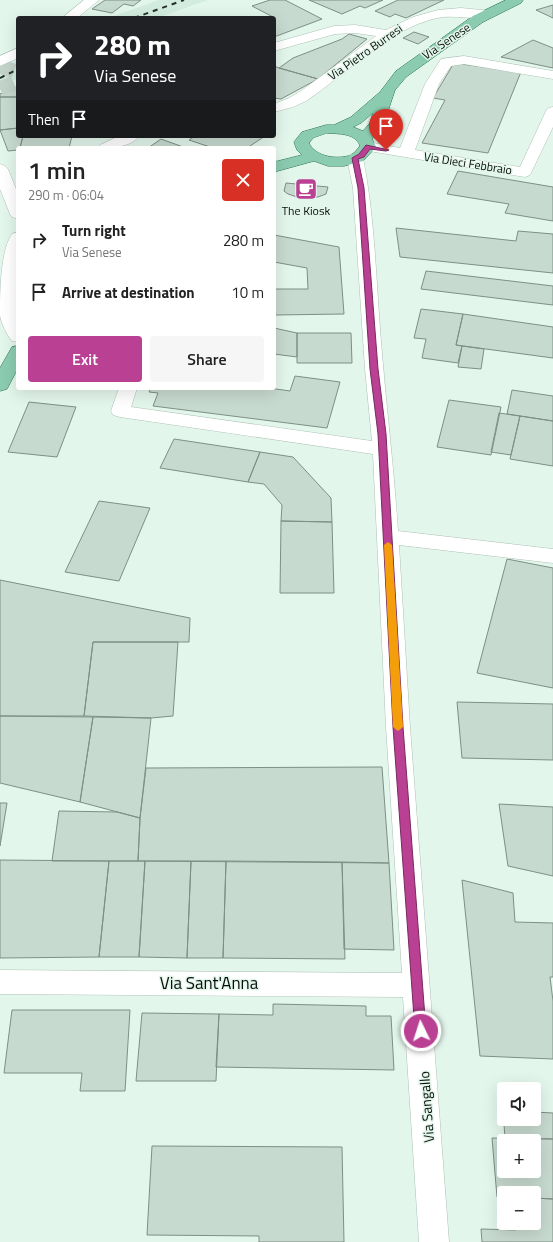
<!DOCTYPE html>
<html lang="en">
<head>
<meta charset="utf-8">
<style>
  :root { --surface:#fff; --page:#f6f6f6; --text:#222; --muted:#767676; --accent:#b94093 }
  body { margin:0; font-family:"Titillium Web",sans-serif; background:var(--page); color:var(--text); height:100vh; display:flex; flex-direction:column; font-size:15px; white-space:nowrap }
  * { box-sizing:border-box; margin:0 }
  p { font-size:13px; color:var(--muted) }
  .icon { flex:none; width:22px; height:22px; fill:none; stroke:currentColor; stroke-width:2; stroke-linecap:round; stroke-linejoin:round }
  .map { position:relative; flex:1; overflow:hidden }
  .side { position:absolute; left:16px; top:146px; width:260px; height:244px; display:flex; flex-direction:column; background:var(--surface); border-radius:4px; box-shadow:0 4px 16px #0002 }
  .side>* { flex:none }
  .guide { position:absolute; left:16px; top:16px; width:260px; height:122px; border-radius:4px; box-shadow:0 4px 16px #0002; background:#202124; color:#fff; overflow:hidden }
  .controls { position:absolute; left:497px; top:1082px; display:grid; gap:8px }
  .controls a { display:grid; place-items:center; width:44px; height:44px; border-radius:4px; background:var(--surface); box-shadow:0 4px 16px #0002; font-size:20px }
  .pin { position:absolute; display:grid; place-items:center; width:34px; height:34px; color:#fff; margin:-41px -17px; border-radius:50% 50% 50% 0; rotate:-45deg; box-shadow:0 0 4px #0007 }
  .pin .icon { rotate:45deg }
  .me { position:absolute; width:44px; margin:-22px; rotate:356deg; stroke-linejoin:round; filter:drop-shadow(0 0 3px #0008) }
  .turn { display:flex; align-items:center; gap:14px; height:84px; padding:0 12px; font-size:18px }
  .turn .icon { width:52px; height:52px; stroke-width:2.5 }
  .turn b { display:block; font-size:28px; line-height:34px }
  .then { display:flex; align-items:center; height:38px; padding:0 12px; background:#0003; gap:8px; font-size:15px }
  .round { display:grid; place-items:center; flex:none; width:42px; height:42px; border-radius:4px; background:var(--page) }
  .head { display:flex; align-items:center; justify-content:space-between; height:68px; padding:0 12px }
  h1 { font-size:24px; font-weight:600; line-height:30px }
  .primary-button { display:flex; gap:8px; margin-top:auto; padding:8px 12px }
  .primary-button a { flex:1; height:46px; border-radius:4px; background:var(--accent); color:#fff; font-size:16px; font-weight:600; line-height:46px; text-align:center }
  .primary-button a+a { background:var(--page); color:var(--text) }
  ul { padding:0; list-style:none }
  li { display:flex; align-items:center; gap:12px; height:52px; padding:0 12px }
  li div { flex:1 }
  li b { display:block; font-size:15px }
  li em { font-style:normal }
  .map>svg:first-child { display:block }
  .built { fill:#d2eddf }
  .building { fill:#c7dacf; stroke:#7e8f86; fill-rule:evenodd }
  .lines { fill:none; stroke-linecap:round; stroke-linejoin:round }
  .minor-tunnel { stroke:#c2d3ca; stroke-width:15; stroke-dasharray:15 8; stroke-linecap:butt }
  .minor-casing { stroke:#aec0b6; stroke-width:1 }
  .major-casing { stroke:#2b7253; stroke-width:1 }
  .minor { fill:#fff; fill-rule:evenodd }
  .major { fill:#8bcbb0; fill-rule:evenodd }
  .rail { stroke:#28302b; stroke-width:2; stroke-dasharray:5 5; stroke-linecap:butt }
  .route { fill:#b94093; stroke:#782a60 }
  .slow { fill:#f59e0b }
  .labels { text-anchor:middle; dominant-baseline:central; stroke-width:3; stroke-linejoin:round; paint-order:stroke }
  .far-street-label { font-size:12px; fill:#080e0a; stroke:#e3f6ec }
  .far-poi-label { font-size:12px; fill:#080e0a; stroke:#e3f6ec }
  .street-label { font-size:14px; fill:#080e0a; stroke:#e3f6ec }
  .near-street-label { font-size:17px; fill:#080e0a; stroke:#e3f6ec }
</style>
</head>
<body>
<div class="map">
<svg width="553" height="1242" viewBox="0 0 553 1242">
  <rect width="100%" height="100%" fill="#e3f6ec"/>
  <path class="built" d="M 158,0 L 208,0 L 157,18 L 109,18 Z
    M 18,60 L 18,78 L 0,87 L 0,68 Z"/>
  <path class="building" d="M 105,0 L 141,0 L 133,6 L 124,4 L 112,13 L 92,9 Z
    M 270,0 L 285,0 L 322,19 L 274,37 L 274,18 L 269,18 L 273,17 L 252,6 Z
    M 309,0 L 383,0 L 365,8 L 360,6 L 342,14 Z
    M 398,0 L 444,0 L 406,18 L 395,14 L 390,17 L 375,11 Z
    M 553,5 L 553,18 L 536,10 Z
    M 414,32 L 429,37 L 418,44 L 403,38 Z
    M 349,34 L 367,39 L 318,79 L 279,68 L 293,58 L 342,39 Z
    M 533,40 L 553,48 L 553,68 L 501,57 Z
    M 454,63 L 521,72 L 488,153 L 422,143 L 445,100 L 433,98 Z
    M 274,66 L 279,68 L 318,79 L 281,99 L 274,98 Z
    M 18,87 L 18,97 L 0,97 L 0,94 Z
    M 0,97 L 18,97 L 18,128 L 0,130 Z
    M 18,128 L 18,136 L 23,136 L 20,148 L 18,148 L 18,150 L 8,151 L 0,130 Z
    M 23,136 L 72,136 L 69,148 L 20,148 Z
    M 195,136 L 265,136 L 247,148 L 213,148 L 189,140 Z
    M 161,139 L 186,148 L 148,148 Z
    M 458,171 L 553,187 L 553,221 L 505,213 L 509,204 L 447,194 Z
    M 286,183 L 328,187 L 326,194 L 318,197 L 297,197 L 288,194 L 284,191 Z
    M 396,228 L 516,241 L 518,231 L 553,234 L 553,273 L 400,257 Z
    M 274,235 L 339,247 L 344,314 L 275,315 L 274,289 L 308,289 L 307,268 L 274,262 Z
    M 426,271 L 553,286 L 553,305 L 421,289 Z
    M 421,309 L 463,314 L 456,345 L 462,346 L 458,363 L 422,358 L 426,339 L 414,338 Z
    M 463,314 L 553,327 L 553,358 L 456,345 Z
    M 274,328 L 297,333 L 297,357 L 274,354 Z
    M 297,333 L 351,333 L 352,363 L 297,363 Z
    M 462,346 L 484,349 L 481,369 L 458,367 Z
    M 295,376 L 340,382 L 327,428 L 153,406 L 158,393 L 149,392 L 151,388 L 269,388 L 290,391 Z
    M 512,390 L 553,396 L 553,421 L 507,414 Z
    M 449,400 L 501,407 L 491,455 L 437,447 Z
    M 29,402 L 76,407 L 57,457 L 8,452 Z
    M 499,413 L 520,416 L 511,455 L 491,452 Z
    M 520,416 L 553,421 L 553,466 L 510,459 Z
    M 174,439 L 260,452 L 248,482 L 160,468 Z
    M 260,452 L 293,457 L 331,498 L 332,522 L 281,521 L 282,505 L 264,484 L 248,482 Z
    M 99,501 L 150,508 L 119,581 L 65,572 Z
    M 281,521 L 332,522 L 334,593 L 280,593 Z
    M 507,559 L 553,568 L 553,688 L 477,673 Z
    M 0,580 L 190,618 L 189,642 L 93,642 L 84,716 L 0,716 Z
    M 93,642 L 178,642 L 173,716 L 151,718 L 84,716 Z
    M 457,702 L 553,704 L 553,760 L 462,758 Z
    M 0,716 L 93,717 L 80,802 L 0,783 Z
    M 93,717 L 151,718 L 140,818 L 80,802 Z
    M 382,767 L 389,863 L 138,861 L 140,818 L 146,768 Z
    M 0,803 L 7,803 L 0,846 Z
    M 499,804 L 553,807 L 553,876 L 508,866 Z
    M 59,811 L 117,812 L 140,818 L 138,861 L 52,861 Z
    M 0,860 L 109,861 L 99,957 L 0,958 Z
    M 109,861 L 145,861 L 139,957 L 99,957 Z
    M 145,861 L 191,861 L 187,958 L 139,957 Z
    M 191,861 L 226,861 L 223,958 L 187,958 Z
    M 226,861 L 342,862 L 345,959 L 223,958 Z
    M 342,862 L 389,863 L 394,950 L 344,949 Z
    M 462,880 L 513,893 L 515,922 L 553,923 L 553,977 L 550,977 L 553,1001 L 553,1059 L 480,1056 Z
    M 273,1004 L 366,1006 L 366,1016 L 391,1016 L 394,1070 L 216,1067 L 219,1014 L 273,1015 Z
    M 12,1010 L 130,1010 L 125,1091 L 80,1091 L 82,1073 L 4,1073 Z
    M 142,1013 L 219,1014 L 216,1081 L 136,1081 Z
    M 503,1111 L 504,1119 L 534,1119 L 534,1112 L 553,1113 L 553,1139 L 505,1138 Z
    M 492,1138 L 553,1139 L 553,1199 L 534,1198 L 534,1193 L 504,1193 L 504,1197 L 497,1197 ZM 504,1141 L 534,1141 L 534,1171 L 504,1171 Z
    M 152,1146 L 342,1147 L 344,1242 L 259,1242 L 259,1236 L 147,1235 Z
    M 534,1198 L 553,1199 L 553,1242 L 482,1242 L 481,1229 L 516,1230 L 516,1223 L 534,1223 Z"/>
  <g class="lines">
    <path class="minor-tunnel" d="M 0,66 L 18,73
      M 0,89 L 18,81"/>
    <g class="minor-casing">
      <path id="minor" d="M 84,0 L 99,0 L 77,18 L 62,18 Z
        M 461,8 L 492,11 L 494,14 L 492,17 C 476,21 455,14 437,18 C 386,30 348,73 306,101 L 293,107 L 274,112 L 274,104 L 289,98 L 301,91 L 376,36 L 355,33 L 335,34 L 274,51 L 274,43 L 334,26 L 355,25 L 386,30 L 413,17 L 438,10 Z
        M 18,48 L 18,58 L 0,66 L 0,56 Z
        M 464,56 L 553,71 L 553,79 L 464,64 L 451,66 L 439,84 L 415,150 L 520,167 L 546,111 L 548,108 L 553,107 L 553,127 L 530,175 L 525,177 L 363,150 L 360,147 L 363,144 L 368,142 L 400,148 L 425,84 L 441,59 Z
        M 119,136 L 139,136 C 130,148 111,148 97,148 L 100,145 Z
        M 355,153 L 360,155 L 363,158 C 375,218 376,281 381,342 C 386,405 394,468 398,531 L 553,549 L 553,563 L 399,545 L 410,727 L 449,1242 L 419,1242 L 403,997 L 0,994 L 0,970 L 402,973 L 386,727 L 373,454 L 120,417 L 113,415 L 111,411 L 119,388 L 137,388 L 131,407 L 372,441 L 365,369 L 353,188 L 347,158 L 350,155 Z
        M 0,164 L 5,166 L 8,169 L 18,194 L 18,219 L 12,217 L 10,214 L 0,189 Z
        M 18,232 L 18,342 L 12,341 C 6,333 2,325 0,316 C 0,295 0,251 12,234 Z"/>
    </g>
    <g class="major-casing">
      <path id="major" d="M 506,0 L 523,0 L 521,3 L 483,22 L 406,77 L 395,90 L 384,123 L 372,139 L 376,147 L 363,161 L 344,166 L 328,166 L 314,161 L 274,172 L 274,162 L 302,155 L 297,150 L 294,142 L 302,132 L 326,125 L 334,125 L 351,117 L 380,92 L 396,71 L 473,16 ZM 373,113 L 370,123 L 363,131 L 353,127 L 361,123 ZM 327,133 C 339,134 356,133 360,146 C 357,149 355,153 351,155 C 338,160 315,157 309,143 L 313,138 Z
        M 18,346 L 18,368 L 7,389 L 0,391 L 0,368 L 12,347 Z"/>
    </g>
    <use href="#minor" class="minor"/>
    <use href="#major" class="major"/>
    <path class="rail" d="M 134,18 L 184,0
      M 0,78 L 18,69"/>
  </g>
  <path class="route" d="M 366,145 L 389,150 L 386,151 L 370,149 L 364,157 L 358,159 L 364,188 L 378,369 L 386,434 L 403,727 L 426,1031 L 425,1035 L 421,1036 L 417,1035 L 415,1031 L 393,727 L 378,434 L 370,369 L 358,188 L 352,158 L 359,154 Z"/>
  <path class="slow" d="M 388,542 L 392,545 L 403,727 L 398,731 L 393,727 L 384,545 Z"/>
  <defs>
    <g id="cafe-square" transform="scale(1.15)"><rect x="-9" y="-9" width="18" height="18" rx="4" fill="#b94093" stroke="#e3f6ec"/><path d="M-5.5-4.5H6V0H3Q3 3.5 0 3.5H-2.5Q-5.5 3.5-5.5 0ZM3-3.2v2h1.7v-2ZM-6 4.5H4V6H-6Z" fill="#fff"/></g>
  </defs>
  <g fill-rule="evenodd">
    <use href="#cafe-square" x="306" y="189"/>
  </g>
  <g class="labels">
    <g class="far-street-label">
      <text transform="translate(446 41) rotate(-34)">Via Senese</text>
      <text transform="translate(365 52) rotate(-35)">Via Pietro Burresi</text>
      <text transform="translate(468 163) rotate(9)">Via Dieci Febbraio</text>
    </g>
    <g class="far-poi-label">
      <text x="306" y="210">The Kiosk</text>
    </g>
    <g class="street-label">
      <text transform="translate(426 1107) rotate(-94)">Via Sangallo</text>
    </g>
    <g class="near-street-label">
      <text x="209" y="983">Via Sant'Anna</text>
    </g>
  </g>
</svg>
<div class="controls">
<a><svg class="icon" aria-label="sound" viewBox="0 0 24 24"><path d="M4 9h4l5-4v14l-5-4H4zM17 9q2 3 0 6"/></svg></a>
<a>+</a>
<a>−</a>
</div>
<div class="pin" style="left:386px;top:150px;background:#d93025"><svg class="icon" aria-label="arrive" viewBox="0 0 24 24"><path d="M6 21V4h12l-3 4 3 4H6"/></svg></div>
<svg class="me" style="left:421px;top:1031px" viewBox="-20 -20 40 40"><circle r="17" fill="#b94093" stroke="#fff" stroke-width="3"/><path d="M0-11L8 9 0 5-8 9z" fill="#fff"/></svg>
<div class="guide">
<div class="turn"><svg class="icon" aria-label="right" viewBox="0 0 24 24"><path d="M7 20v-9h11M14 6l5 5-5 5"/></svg><div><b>280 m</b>Via Senese</div></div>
<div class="then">Then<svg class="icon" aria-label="arrive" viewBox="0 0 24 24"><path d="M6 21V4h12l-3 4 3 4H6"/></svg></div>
</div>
<section class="side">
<div class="head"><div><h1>1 min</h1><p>290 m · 06:04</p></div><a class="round" style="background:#d93025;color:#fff"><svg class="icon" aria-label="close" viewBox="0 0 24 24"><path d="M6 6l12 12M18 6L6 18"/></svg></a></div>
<ul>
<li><svg class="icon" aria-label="right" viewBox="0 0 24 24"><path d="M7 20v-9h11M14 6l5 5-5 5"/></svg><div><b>Turn right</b><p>Via Senese</p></div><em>280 m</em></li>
<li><svg class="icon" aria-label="arrive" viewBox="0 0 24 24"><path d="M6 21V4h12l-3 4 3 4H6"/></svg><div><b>Arrive at destination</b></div><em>10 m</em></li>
</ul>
<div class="primary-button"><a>Exit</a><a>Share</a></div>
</section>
</div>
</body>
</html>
